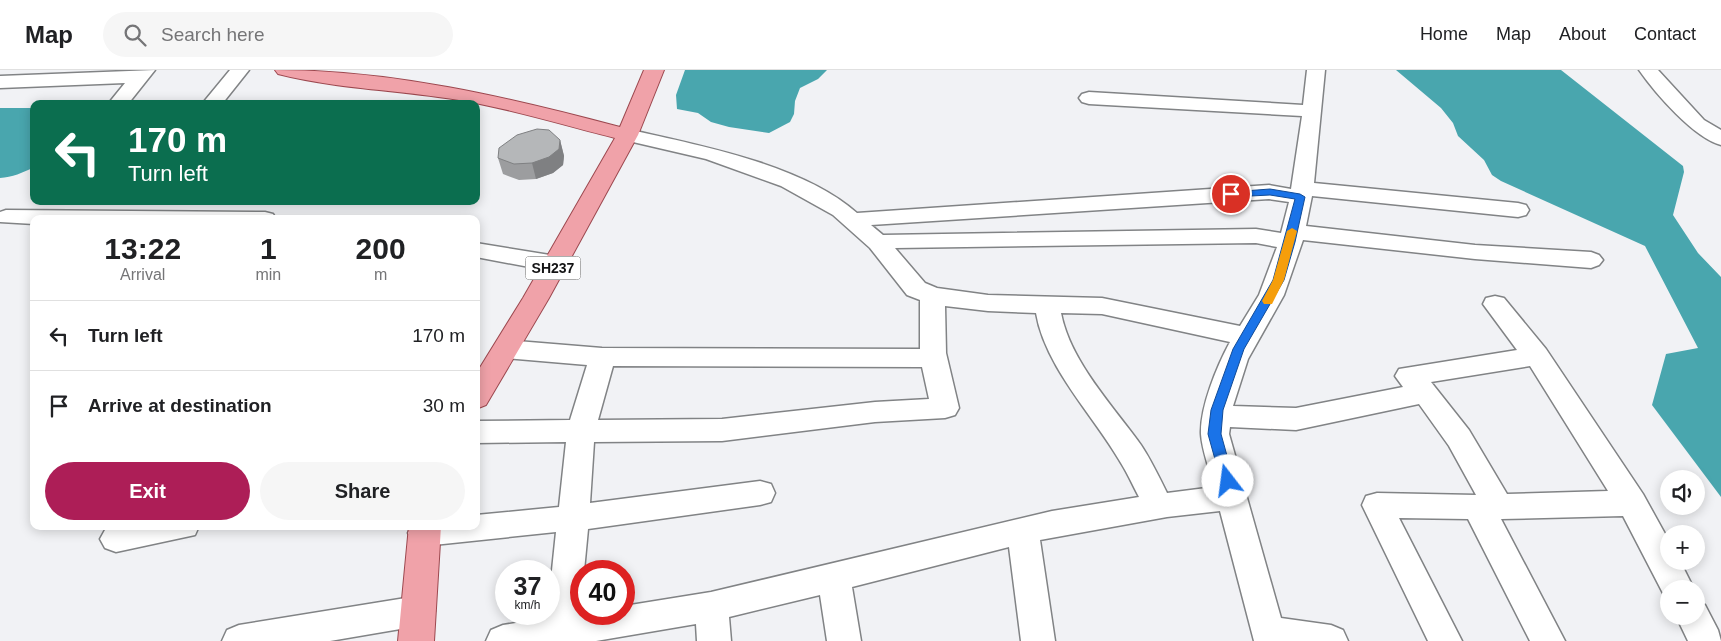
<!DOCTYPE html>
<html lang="en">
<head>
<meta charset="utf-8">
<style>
  :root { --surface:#fff; --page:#f6f6f6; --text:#202124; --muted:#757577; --line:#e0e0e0; --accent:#ad1e57 }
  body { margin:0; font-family:Helvetica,sans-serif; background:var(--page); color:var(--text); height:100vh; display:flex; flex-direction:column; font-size:19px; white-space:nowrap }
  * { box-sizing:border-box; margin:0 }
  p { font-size:16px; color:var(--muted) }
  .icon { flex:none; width:28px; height:28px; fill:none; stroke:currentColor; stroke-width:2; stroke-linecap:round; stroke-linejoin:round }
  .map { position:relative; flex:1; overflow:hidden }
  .drawer { position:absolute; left:30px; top:145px; width:450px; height:315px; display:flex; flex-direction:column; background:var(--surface); border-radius:10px; box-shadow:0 2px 12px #0003 }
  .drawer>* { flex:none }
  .hud { position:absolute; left:30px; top:30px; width:450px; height:105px; border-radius:10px; box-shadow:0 2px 12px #0003; background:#0b6e4f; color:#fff; overflow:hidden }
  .controls { position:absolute; left:1660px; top:400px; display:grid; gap:10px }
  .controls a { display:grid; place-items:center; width:45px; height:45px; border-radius:50%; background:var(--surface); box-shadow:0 2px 12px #0003; font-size:25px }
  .speed { position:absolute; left:495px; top:490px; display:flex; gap:10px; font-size:25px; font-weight:700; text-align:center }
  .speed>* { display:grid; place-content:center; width:65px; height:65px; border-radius:50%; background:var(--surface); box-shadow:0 2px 12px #0003; line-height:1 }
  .speed small { font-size:12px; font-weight:400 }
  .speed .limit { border:8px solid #d22; background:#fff; color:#111 }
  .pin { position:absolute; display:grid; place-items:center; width:42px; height:42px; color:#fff; margin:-21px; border:2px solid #fff; border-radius:50%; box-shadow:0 1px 5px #0007 }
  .me { position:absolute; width:55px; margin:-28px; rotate:345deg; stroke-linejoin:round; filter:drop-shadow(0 0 4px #0008) }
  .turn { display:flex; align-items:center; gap:18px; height:105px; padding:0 15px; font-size:22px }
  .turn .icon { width:65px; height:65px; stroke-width:2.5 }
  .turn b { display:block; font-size:35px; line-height:42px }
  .eta { display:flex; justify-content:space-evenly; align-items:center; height:85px; text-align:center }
  .eta b { font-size:30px; font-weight:700; line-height:35px }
  .action { display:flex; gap:10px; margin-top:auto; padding:10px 15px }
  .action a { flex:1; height:58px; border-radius:30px; background:var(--accent); color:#fff; font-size:20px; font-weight:700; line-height:58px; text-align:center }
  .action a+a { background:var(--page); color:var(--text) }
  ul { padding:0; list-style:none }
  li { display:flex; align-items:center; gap:15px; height:70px; padding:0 15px; border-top:1px solid var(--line) }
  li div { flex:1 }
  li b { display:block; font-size:19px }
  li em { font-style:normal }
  header { display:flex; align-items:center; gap:30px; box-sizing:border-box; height:70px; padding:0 25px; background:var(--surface); border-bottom:1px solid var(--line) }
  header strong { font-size:24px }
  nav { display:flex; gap:28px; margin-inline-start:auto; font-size:18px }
  .search { width:350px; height:45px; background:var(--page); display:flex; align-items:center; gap:12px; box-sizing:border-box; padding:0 18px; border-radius:28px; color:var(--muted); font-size:19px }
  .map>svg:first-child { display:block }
  .water { fill:#49a6ae }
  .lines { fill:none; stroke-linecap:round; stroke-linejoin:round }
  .minor-casing { stroke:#818385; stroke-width:3 }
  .major-casing { stroke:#9c484f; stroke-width:2 }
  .minor { fill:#fff; fill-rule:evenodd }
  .major { fill:#f0a2a9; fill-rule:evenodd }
  .wall { fill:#9c9d9f }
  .shaded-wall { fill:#7f8082 }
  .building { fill:#b5b7b9; stroke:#7f8082 }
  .route { fill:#1a73e8; stroke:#114b97 }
  .slow { fill:#f59e0b }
  .labels { text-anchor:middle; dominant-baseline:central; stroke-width:4; stroke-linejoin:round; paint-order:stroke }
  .shield { fill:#fff; stroke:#5a5a5a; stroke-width:1 }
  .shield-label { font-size:14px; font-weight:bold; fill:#131314 }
</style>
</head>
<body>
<header>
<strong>Map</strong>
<div class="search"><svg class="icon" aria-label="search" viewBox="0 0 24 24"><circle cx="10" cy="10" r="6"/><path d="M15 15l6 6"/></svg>Search here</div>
<nav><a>Home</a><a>Map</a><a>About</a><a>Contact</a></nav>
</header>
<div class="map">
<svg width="1721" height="571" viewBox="0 0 1721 571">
  <rect width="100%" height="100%" fill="#f1f2f5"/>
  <path class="water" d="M 685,0 L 827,0 L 818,9 L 800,18 L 795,31 L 794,44 L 790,52 L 769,63 L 729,57 L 711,52 L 698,43 L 677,39 L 676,25 Z
    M 1396,0 L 1561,0 L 1683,96 L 1684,102 L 1673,145 L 1698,183 L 1721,207 L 1721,427 L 1652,335 L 1666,284 L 1698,278 L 1645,176 L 1501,111 L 1492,105 L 1484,90 L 1458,66 L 1453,53 L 1441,38 Z
    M 0,38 L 34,38 L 34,97 C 23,103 12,107 0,108 Z"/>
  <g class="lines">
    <g class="minor-casing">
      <path id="minor" d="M 155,0 L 128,34 L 108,34 L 125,13 L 0,18 L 0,6 Z
        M 230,0 L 249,0 L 222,34 L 202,34 Z
        M 1307,0 L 1325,0 L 1314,113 L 1518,133 L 1526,135 L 1529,140 L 1526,145 L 1518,147 L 1312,126 L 1306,156 L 1475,175 L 1591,182 L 1599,185 L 1603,190 L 1599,195 L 1591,198 L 1475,189 L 1303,170 L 1284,225 L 1248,289 L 1233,336 L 1296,338 L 1403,317 L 1395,306 L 1399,299 L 1517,280 L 1483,234 L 1486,228 L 1495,226 L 1504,228 L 1546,279 L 1643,424 L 1669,471 L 1669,491 L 1680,491 L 1694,519 L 1669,519 L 1669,530 L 1666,529 L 1623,446 L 1501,449 L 1565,571 L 1530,571 L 1468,449 L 1399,448 L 1462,571 L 1428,571 L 1362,435 L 1366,426 L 1377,423 L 1476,425 L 1449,376 L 1419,334 L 1296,360 L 1230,357 L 1229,364 L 1281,548 L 1331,555 L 1343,560 L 1348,571 L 1254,571 L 1220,441 L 1167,447 L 1040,470 L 1055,571 L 1021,571 L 1009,477 L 852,517 L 861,571 L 827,571 L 820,525 L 729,547 L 731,571 L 697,571 L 696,554 L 596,571 L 486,571 L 491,560 L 503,555 L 547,548 L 556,462 L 424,476 L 413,472 L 408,463 L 412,456 L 476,456 L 476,445 L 559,437 L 566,372 L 476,373 L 476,351 L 570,350 L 587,295 L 506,288 L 497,285 L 493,279 L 497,273 L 506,270 L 602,278 L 920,279 L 920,230 L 907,225 L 870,178 L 833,145 L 781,116 L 706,89 L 620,69 L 617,65 L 620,61 L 627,59 C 697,75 802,94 857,143 L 1269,115 L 1291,119 L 1302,46 L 1089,34 L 1082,32 L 1079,28 L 1082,24 L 1089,22 L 1303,35 ZM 1269,129 L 1289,132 L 1281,163 L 1256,159 L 883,165 L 871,155 ZM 1256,173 L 1277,177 L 1259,225 L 1240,256 L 1102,228 L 988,225 L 937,218 L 925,213 L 895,178 ZM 945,236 L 988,241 L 1036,243 C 1045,297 1094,346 1121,393 C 1128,404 1133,416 1139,427 L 1052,441 L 711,522 L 624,536 L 624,544 L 581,544 L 581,501 L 584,501 L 588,459 L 760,435 L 771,432 L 775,423 L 771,414 L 760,411 L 590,433 L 594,372 L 722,371 L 875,352 L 945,348 L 955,345 L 959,338 L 946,283 ZM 1061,243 L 1102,244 L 1230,272 C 1217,296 1200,337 1201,364 C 1202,381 1210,400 1214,417 L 1167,423 C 1159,407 1151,390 1141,375 C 1113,336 1070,291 1061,243 ZM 613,296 L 922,297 L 929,329 L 875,332 L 722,349 L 598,350 ZM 1530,296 L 1608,421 L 1507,424 L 1469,360 L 1431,312 Z
        M 1639,0 L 1658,0 L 1704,50 L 1721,60 L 1721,75 C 1694,68 1655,23 1639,0 Z
        M 6,140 L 265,142 L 273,144 L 276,149 L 34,149 L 34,154 L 0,152 L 0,142 Z
        M 476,173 L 556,186 L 564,189 L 568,194 L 564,199 L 556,202 L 476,187 Z
        M 115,456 L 199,456 L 195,465 L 116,482 L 105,478 L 100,469 L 105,460 Z
        M 418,526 L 430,530 L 435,541 L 430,552 L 418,556 L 330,571 L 222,571 L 227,560 L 239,555 Z
        M 1696,532 L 1705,535 L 1718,560 L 1721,571 L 1688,571 L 1676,546 L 1696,546 Z"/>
    </g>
    <g class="major-casing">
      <path id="major" d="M 275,0 C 392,0 507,27 620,57 L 644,0 L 664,0 L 638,65 L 549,228 L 486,335 L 476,339 L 476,304 L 523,228 L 615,68 C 563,55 512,39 459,30 C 399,20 337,19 278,4 Z
        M 409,456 L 441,456 L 434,571 L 398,571 Z"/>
    </g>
    <use href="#minor" class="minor"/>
    <use href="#major" class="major"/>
  </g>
  <path class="wall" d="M 560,70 L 564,86 L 563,95 L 553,103 L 536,109 L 519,110 L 503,104 L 498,88 Z"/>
  <path class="shaded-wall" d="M 560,70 L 564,86 L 563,95 L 553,103 L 536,109 L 532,93 Z"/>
  <path class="building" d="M 537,59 L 549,60 L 560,70 L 559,79 L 549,87 L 532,93 L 514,94 L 498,88 L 499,78 L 517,65 Z"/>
  <path class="route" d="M 1270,119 L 1300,124 L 1305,127 L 1295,172 L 1284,210 L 1244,279 L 1223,340 L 1221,364 L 1234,411 L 1228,416 L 1221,411 L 1208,364 L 1211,340 L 1233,279 L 1273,210 L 1295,129 L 1270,125 L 1231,127 L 1227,124 L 1231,122 Z"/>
  <path class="slow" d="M 1292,158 L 1297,161 L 1284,210 L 1272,234 L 1264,234 L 1262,231 L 1273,210 L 1287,161 Z"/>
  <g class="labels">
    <rect class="shield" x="525.5" y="186.5" width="55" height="23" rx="4"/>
    <g class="shield-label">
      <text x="553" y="198">SH237</text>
    </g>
  </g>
</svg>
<div class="controls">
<a><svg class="icon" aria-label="sound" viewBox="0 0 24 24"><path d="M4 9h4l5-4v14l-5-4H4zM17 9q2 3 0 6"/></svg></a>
<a>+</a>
<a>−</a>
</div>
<div class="speed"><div>37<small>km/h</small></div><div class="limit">40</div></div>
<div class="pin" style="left:1231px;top:124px;background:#d93025"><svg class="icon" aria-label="arrive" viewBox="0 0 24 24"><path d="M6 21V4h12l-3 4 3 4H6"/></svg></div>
<svg class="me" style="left:1228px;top:411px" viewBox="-20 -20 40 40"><circle r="19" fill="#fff"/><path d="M0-13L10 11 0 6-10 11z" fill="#1a73e8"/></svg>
<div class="hud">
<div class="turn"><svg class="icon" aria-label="left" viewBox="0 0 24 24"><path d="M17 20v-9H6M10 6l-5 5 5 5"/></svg><div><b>170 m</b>Turn left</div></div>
</div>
<section class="drawer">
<div class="eta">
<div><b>13:22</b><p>Arrival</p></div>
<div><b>1</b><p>min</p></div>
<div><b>200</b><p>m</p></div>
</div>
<ul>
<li><svg class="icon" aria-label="left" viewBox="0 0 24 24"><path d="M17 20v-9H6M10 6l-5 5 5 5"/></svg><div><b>Turn left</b></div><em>170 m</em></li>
<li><svg class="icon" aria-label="arrive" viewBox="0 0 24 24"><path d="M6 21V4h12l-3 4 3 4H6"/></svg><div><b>Arrive at destination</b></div><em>30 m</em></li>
</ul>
<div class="action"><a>Exit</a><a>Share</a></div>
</section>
</div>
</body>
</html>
